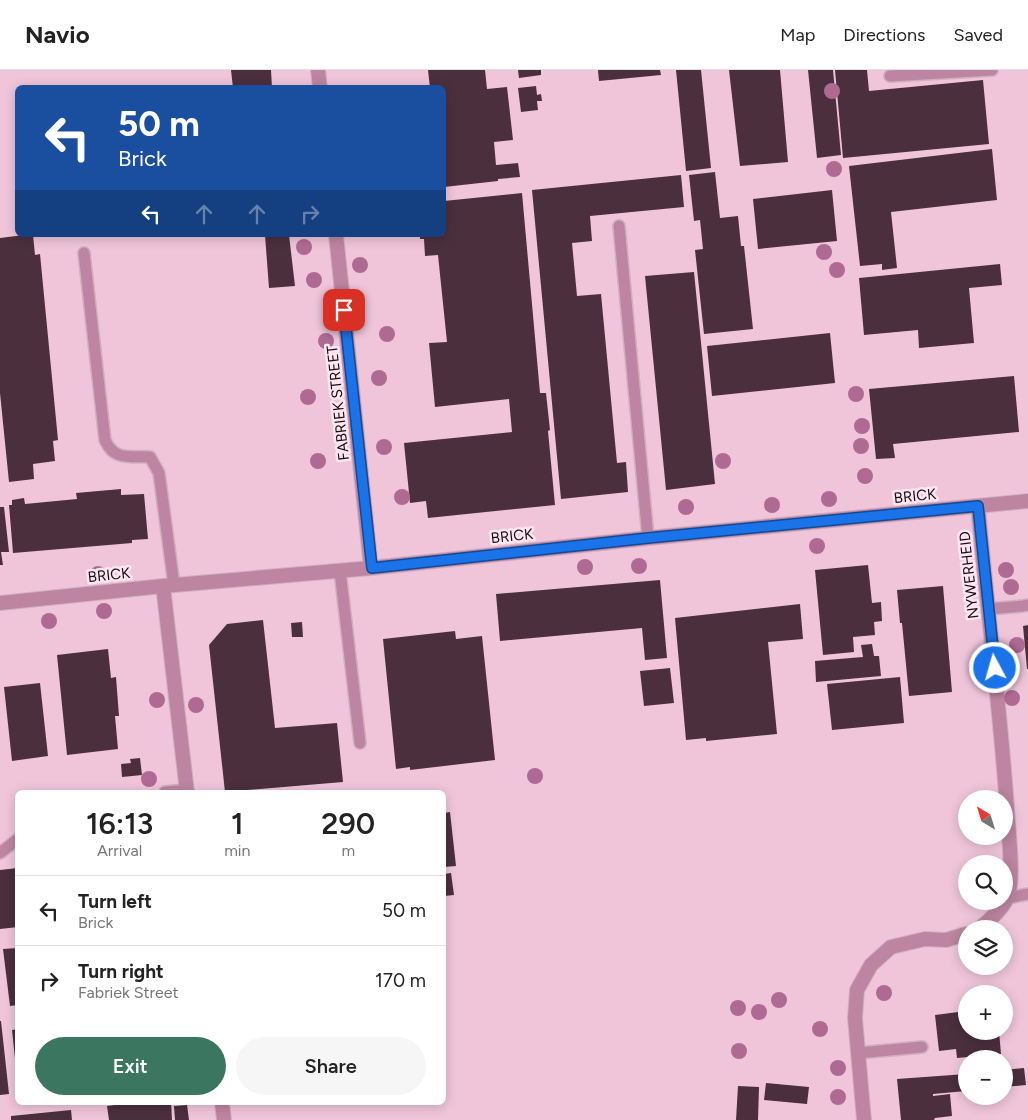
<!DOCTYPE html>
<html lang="en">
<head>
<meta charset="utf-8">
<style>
  :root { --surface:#fff; --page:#f6f6f6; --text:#222; --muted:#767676; --line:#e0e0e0; --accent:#3a7660 }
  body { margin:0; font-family:Figtree,sans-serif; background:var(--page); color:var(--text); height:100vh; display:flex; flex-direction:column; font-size:19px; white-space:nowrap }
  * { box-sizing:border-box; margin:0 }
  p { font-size:16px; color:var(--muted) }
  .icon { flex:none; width:28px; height:28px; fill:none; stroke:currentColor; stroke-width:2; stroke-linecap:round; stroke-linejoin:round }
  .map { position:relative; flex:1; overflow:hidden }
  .details { position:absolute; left:15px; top:720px; width:431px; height:315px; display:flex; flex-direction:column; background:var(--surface); border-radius:8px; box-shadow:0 2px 12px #0003 }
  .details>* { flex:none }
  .guide { position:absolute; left:15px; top:15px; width:431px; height:152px; border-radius:8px; box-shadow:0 2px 12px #0003; background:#1a4fa0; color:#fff; overflow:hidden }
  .needle { width:32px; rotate:322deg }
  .fabs { position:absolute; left:958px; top:720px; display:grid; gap:10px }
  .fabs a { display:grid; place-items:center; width:55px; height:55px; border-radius:50%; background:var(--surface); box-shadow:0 2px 12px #0003; font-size:25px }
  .pin { position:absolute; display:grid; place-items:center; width:42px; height:42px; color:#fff; margin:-21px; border-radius:10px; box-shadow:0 2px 8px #0006 }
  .me { position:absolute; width:55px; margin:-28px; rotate:354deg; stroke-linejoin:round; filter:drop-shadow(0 0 4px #0008) }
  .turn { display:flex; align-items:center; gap:18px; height:105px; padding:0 20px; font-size:22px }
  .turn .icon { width:65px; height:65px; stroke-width:2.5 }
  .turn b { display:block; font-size:35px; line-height:42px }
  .lanes { display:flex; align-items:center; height:48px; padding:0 20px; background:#0003; justify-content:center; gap:25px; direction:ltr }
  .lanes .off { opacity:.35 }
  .eta { display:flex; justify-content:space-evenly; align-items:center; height:85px; text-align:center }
  .eta b { font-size:30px; font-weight:600; line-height:35px }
  .button { display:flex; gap:10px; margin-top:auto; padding:10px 20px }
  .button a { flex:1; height:58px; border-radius:30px; background:var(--accent); color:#fff; font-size:20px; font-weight:600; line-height:58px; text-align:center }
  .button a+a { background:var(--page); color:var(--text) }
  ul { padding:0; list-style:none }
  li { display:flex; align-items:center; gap:15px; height:70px; padding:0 20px; border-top:1px solid var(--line) }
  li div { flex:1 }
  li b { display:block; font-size:19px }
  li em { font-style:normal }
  header { display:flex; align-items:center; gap:30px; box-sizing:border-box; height:70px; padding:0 25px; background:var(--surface); border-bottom:1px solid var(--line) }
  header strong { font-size:24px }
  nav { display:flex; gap:28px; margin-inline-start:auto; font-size:18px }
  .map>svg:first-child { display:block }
  .built { fill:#f0c5da; fill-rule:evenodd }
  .building { fill:#4b2f3d }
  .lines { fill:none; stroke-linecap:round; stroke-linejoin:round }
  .service-casing { stroke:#d0b0bf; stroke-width:14 }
  .minor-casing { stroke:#d0b0bf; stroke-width:16 }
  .service { stroke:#bd85a1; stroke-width:11 }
  .minor { stroke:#bd85a1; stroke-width:14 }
  .tree { fill:#af6a93 }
  .route-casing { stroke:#114b97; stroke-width:12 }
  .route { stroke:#1a73e8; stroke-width:9 }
  .labels { text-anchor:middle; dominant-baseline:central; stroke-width:5; stroke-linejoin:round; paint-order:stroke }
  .street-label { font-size:15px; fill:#180c12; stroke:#fce6f0 }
</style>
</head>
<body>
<header>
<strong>Navio</strong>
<nav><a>Map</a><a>Directions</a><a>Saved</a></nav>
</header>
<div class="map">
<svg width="1028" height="1050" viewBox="0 0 1028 1050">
  <rect width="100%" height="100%" fill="#f8d4e5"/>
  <path class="built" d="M 0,0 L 1028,0 L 1028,1050 L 0,1050 ZM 18,18 L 444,18 L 444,165 L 18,165 ZM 18,722 L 444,722 L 444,1032 L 18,1032 ZM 966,729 L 1004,729 L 1004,766 L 966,766 ZM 966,794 L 1004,794 L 1004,831 L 966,831 ZM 966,859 L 1004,859 L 1004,896 L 966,896 ZM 966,924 L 1004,924 L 1004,961 L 966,961 ZM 966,989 L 1004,989 L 1004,1026 L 966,1026 Z"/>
  <path class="building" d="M 231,0 L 271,0 L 272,18 L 233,18 Z
    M 428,0 L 485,0 L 487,19 L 507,17 L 513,70 L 494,72 L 496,95 L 518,93 L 520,107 L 498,109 L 498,111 L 444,117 L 444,18 L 430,18 Z
    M 518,0 L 541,0 L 541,5 L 519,8 Z
    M 598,0 L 660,0 L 661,5 L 599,11 Z
    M 676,0 L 701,0 L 711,98 L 686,101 Z
    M 729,0 L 780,0 L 788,92 L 740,96 Z
    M 808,0 L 833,0 L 841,85 L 817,88 Z
    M 835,0 L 867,0 L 869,21 L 983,10 L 989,74 L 843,88 Z
    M 536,16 L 537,25 L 541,24 L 542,31 L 537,31 L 538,40 L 521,42 L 518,18 Z
    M 992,79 L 997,130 L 891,142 L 897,198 L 882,200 L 882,194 L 860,196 L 849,96 Z
    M 715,102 L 720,148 L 738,146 L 741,176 L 744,176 L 753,259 L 704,264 L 695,180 L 703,179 L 700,150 L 694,151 L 689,105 Z
    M 681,105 L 684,137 L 590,146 L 592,171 L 572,173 L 577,226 L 601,224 L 617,393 L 626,392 L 628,422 L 561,429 L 532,120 Z
    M 832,120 L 837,171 L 758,179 L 753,129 Z
    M 522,123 L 540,323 L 546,323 L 550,360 L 548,361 L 555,435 L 428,448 L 426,431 L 410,433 L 404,373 L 512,362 L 509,329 L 435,337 L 429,273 L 447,272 L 438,185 L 425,186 L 424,169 L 420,169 L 420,165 L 444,165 L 444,131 Z
    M 24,165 L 33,165 L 35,185 L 40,184 L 58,370 L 53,371 L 55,391 L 33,394 L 34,409 L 9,412 L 0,323 L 0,168 Z
    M 265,165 L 289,165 L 295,216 L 269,218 Z
    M 1000,194 L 1002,215 L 969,218 L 974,273 L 919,278 L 918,260 L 864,265 L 859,208 Z
    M 694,202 L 715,414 L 666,420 L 645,206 Z
    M 830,263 L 835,313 L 712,326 L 707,276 Z
    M 1014,306 L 1019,362 L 893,374 L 895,388 L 876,389 L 869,319 Z
    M 121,419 L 121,425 L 144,424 L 148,469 L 132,470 L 132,473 L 13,483 L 9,435 L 12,435 L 12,430 L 24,428 L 25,434 L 77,429 L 76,423 Z
    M 0,437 L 4,437 L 9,482 L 1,482 L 3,495 L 0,495 Z
    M 868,495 L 872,533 L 881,532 L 882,551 L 874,552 L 875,565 L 853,567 L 854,582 L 823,585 L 815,500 Z
    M 660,510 L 667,588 L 645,590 L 642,558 L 500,571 L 496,524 Z
    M 943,516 L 952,622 L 909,626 L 902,553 L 900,553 L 897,520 Z
    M 800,534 L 803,569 L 768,572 L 777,664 L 706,671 L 706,668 L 686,670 L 675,548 Z
    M 263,550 L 275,658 L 337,653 L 343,712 L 225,722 L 209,575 L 227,554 Z
    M 302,552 L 303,567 L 292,567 L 291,553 Z
    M 1028,555 L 1028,599 L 1027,599 L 1023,556 Z
    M 455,561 L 456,569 L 482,566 L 495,690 L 410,700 L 410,697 L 396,699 L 383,569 Z
    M 872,574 L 874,586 L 879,586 L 881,606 L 816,612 L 815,591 L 863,587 L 861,575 Z
    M 108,579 L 111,608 L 116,607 L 119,646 L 115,646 L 118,679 L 67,685 L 57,585 Z
    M 670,598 L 674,633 L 644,636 L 640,601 Z
    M 900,607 L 904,653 L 832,660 L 827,614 Z
    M 40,613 L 48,686 L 12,691 L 4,617 Z
    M 140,688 L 142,705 L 122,707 L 121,694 L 131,693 L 130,689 Z
    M 450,742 L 456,796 L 444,797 L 444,743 Z
    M 18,798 L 18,857 L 0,859 L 0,800 Z
    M 451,803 L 454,825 L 444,826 L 444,804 Z
    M 18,878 L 18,935 L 10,936 L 3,879 Z
    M 966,941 L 966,961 L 999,961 L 1001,984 L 957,988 L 956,979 L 939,981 L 935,945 Z
    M 0,951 L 1,951 L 9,1024 L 0,1025 Z
    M 18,959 L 18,998 L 16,998 L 12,960 Z
    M 1024,998 L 1026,1015 L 1004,1017 L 1004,1000 Z
    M 966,1004 L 966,1021 L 933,1024 L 933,1026 L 950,1024 L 952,1046 L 935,1048 L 934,1050 L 901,1050 L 897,1009 Z
    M 766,1013 L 809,1017 L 807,1034 L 764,1030 Z
    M 738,1016 L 759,1017 L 758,1050 L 736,1050 Z
    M 138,1032 L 171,1032 L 172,1050 L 109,1050 L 107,1036 Z
    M 187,1035 L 189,1050 L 175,1050 L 174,1036 Z
    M 71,1040 L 72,1050 L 11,1050 L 11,1046 Z"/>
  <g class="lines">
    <g class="service-casing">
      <path id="service" d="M 890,6 L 992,0
        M 619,156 L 648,468
        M 84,183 L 105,370 C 114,391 130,386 150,387 L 159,403 L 174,515
        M 340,501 L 360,673
        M 988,539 L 1023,536 L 1028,535
        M 165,722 L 187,720
        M 0,783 L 18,769
        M 1008,828 L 1028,824
        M 858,983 L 922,977"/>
    </g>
    <g class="minor-casing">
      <path id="minor" d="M 318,0 L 320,18
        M 336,165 L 371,498
        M 978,436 C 987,537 1000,637 1007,738 C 1008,757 1015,812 1007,828 C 1002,840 989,850 979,859
        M 163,516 L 187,722
        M 0,533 L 163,516 L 371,498 L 648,468 L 1028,431
        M 222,1032 L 224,1050
        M 864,1050 L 855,948 L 857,920 L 871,895 L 891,877 L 925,869 L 946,870 L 966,864"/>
    </g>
    <use href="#service" class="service"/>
    <use href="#minor" class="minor"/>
  </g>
  <g class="tree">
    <circle cx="832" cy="21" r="8"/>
    <circle cx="834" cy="99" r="8"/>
    <circle cx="304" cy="177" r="8"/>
    <circle cx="824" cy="182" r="8"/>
    <circle cx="360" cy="195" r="8"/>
    <circle cx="837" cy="200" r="8"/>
    <circle cx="314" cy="210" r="8"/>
    <circle cx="387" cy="264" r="8"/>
    <circle cx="326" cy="271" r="8"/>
    <circle cx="379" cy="308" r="8"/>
    <circle cx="856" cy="324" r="8"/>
    <circle cx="308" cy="327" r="8"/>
    <circle cx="862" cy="356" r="8"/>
    <circle cx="861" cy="376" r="8"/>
    <circle cx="384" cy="377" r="8"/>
    <circle cx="318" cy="391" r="8"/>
    <circle cx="723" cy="391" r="8"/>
    <circle cx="865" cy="406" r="8"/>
    <circle cx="402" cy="427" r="8"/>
    <circle cx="829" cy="429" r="8"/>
    <circle cx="772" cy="435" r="8"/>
    <circle cx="686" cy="437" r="8"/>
    <circle cx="817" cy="476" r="8"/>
    <circle cx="639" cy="496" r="8"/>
    <circle cx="585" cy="497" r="8"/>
    <circle cx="1006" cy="500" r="8"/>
    <circle cx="98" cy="504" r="8"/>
    <circle cx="1011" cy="517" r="8"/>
    <circle cx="104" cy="541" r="8"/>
    <circle cx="49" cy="551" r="8"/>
    <circle cx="1017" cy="575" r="8"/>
    <circle cx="1007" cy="602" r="8"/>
    <circle cx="1012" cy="628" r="8"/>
    <circle cx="157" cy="630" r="8"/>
    <circle cx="196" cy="635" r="8"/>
    <circle cx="535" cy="706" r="8"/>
    <circle cx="149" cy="709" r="8"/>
    <circle cx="884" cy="923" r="8"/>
    <circle cx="779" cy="930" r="8"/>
    <circle cx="738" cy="938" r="8"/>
    <circle cx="759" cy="942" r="8"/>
    <circle cx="820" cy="959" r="8"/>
    <circle cx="739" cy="981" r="8"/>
    <circle cx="838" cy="998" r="8"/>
    <circle cx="838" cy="1027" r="8"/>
  </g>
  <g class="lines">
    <g class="route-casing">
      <path id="route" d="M 344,240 L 372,498 L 648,468 L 978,436 L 995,598"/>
    </g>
    <use href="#route" class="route"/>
  </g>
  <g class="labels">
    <g class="street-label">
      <text transform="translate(338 333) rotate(-96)">FABRIEK STREET</text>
      <text transform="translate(915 426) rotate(-6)">BRICK</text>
      <text transform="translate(512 466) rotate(-6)">BRICK</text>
      <text transform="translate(109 505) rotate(-6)">BRICK</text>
      <text transform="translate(969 505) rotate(-96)">NYWERHEID</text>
    </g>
  </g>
</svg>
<div class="fabs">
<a><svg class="needle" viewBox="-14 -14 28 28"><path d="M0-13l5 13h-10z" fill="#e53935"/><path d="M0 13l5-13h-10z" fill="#767676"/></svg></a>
<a><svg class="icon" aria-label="search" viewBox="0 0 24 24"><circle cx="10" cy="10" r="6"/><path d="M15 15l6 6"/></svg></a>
<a><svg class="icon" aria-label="layers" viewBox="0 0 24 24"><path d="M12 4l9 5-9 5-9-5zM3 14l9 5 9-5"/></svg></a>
<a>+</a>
<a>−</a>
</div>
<div class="pin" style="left:344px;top:240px;background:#d93025"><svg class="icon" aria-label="arrive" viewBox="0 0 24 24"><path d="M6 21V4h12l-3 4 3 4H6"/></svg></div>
<svg class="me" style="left:995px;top:598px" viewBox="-20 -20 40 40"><circle r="17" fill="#1a73e8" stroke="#fff" stroke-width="3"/><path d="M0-11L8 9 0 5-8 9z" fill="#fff"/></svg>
<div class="guide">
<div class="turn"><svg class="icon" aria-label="left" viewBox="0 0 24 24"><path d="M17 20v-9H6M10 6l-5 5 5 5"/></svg><div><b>50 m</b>Brick</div></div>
<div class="lanes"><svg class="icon" aria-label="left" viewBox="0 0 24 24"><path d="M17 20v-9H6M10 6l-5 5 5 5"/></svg><svg class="icon off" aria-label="ahead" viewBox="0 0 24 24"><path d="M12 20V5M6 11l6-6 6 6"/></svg><svg class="icon off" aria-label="ahead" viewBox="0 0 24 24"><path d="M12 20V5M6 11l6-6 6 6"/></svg><svg class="icon off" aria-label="right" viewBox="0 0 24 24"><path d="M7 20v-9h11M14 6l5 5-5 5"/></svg></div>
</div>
<section class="details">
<div class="eta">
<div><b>16:13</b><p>Arrival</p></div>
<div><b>1</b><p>min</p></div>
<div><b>290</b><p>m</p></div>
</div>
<ul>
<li><svg class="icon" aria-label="left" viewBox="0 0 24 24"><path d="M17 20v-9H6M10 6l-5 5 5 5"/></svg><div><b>Turn left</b><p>Brick</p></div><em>50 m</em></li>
<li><svg class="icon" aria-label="right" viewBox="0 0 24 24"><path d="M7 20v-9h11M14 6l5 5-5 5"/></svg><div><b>Turn right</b><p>Fabriek Street</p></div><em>170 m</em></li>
</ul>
<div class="button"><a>Exit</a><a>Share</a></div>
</section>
</div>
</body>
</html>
